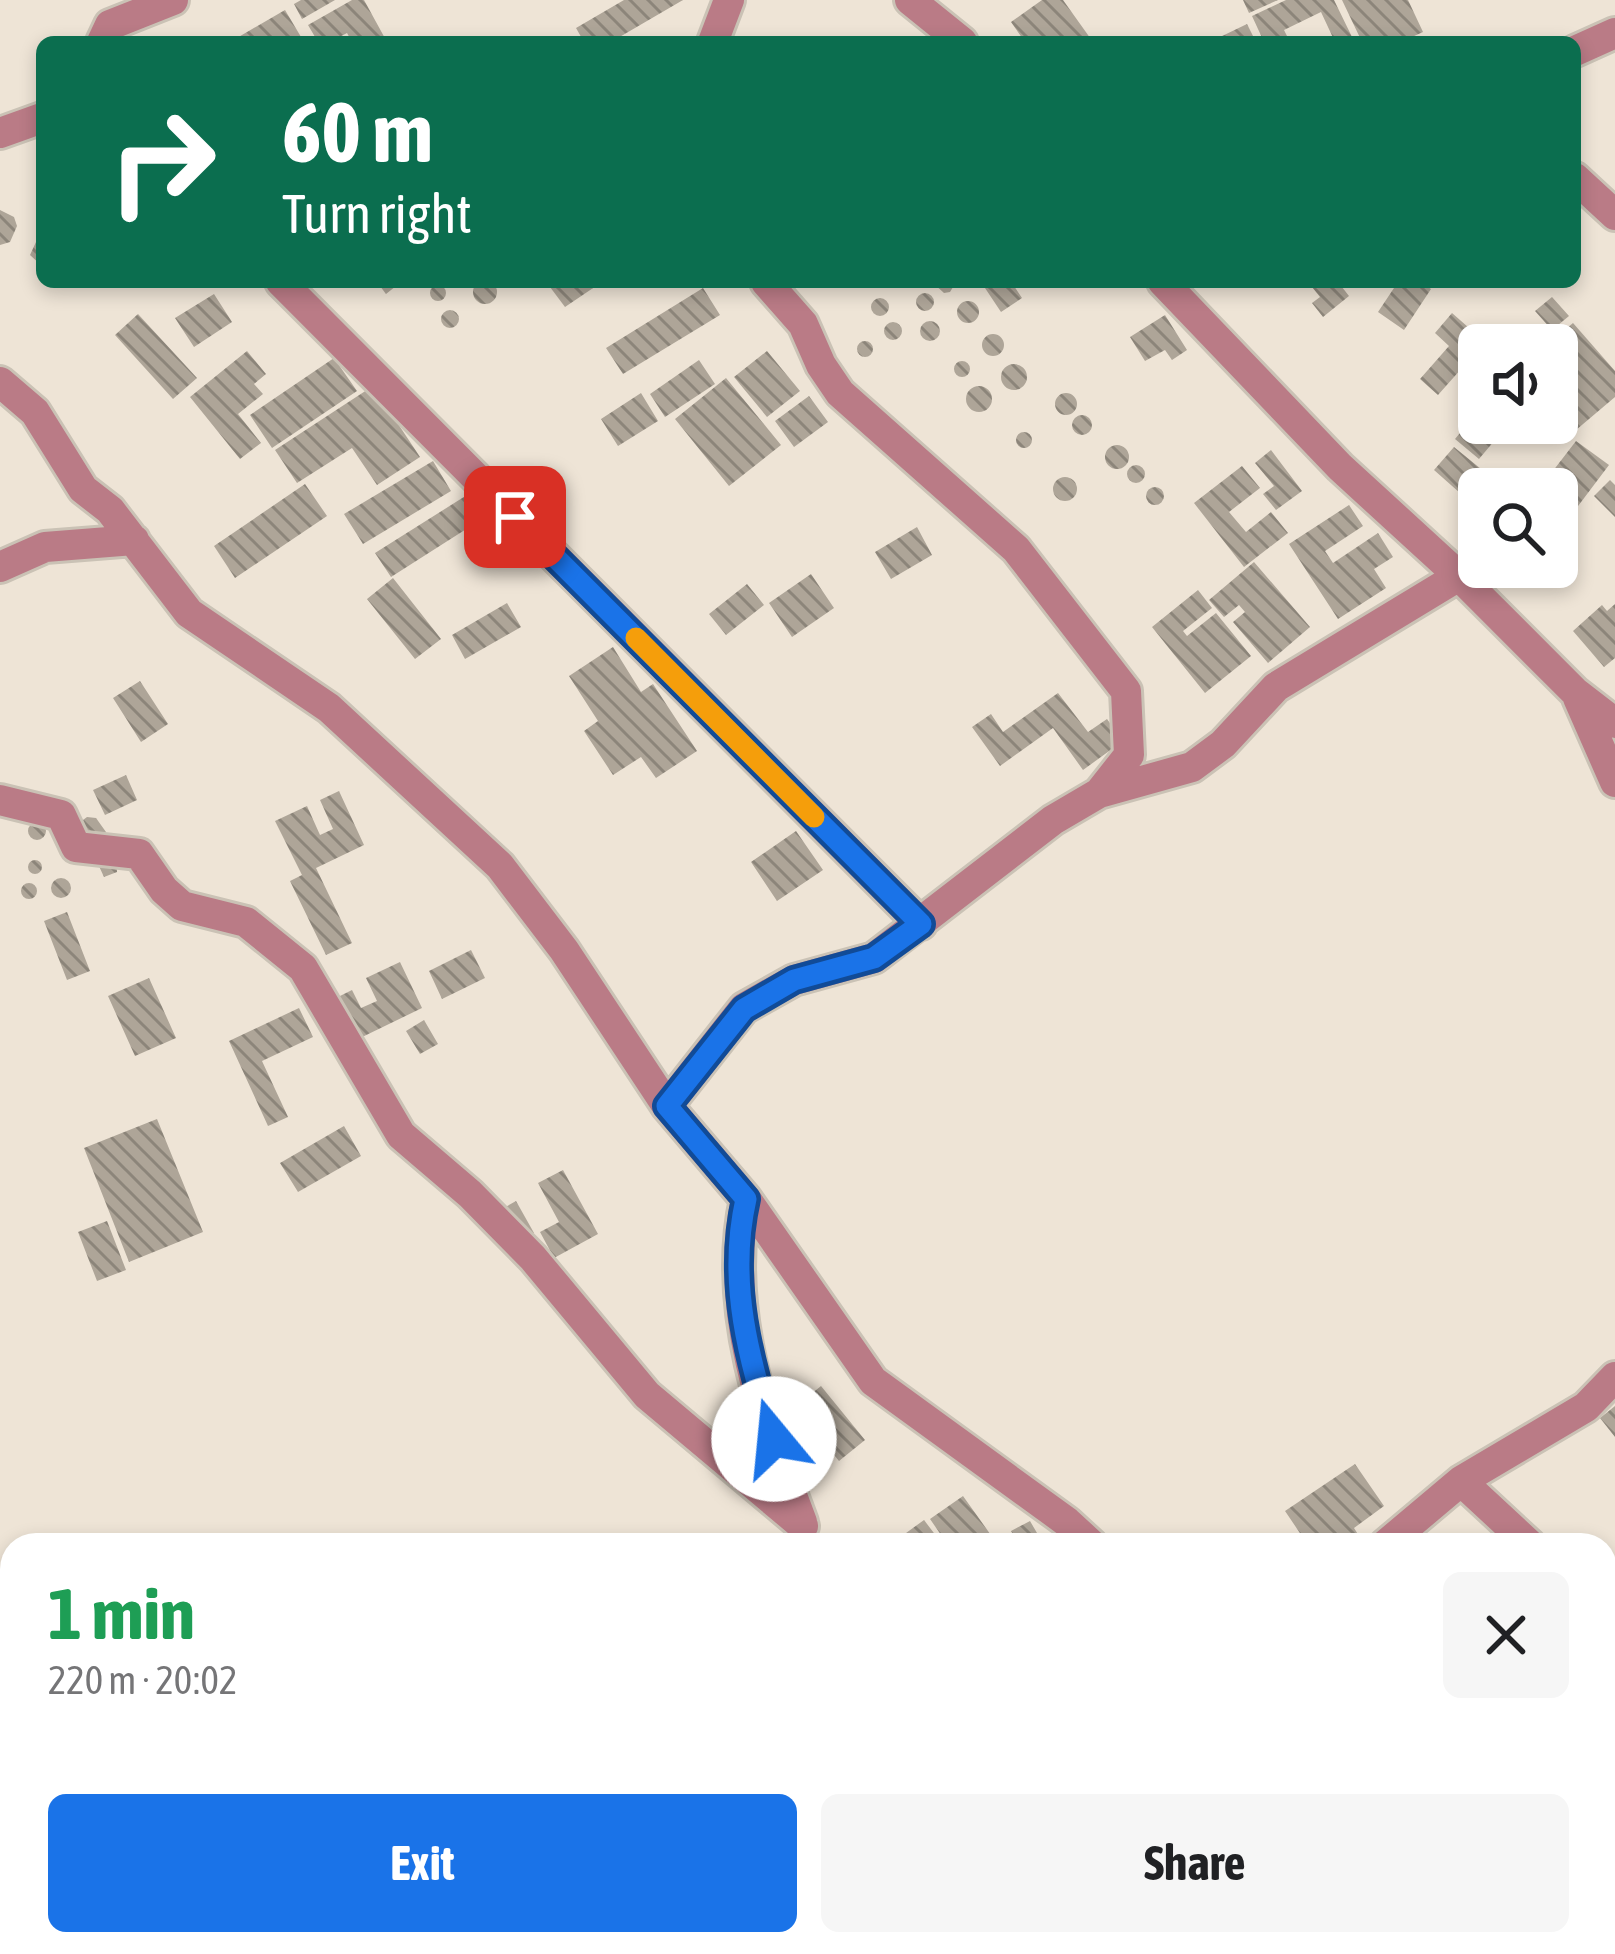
<!DOCTYPE html>
<html lang="en">
<head>
<meta charset="utf-8">
<style>
  :root { --surface:#fff; --page:#f6f6f6; --text:#202124; --muted:#757577; --accent:#1a73e8 }
  body { margin:0; font-family:"Asap Condensed",sans-serif; background:var(--page); color:var(--text); height:100vh; display:flex; flex-direction:column; font-size:45px; white-space:nowrap }
  * { box-sizing:border-box; margin:0 }
  p { font-size:39px; color:var(--muted) }
  .icon { flex:none; width:66px; height:66px; fill:none; stroke:currentColor; stroke-width:2; stroke-linecap:round; stroke-linejoin:round }
  .map { position:relative; flex:1; overflow:hidden }
  .sheet { position:absolute; left:0px; top:1533px; width:1617px; height:423px; display:flex; flex-direction:column; background:var(--surface); border-radius:36px 36px 0 0; box-shadow:0 6px 18px #0003 }
  .sheet>* { flex:none }
  .top-card { position:absolute; left:36px; top:36px; width:1545px; height:252px; border-radius:18px; box-shadow:0 6px 18px #0003; background:#0b6e4f; color:#fff; overflow:hidden }
  .fabs { position:absolute; left:1458px; top:324px; display:grid; gap:24px }
  .fabs a { display:grid; place-items:center; width:120px; height:120px; border-radius:18px; background:var(--surface); box-shadow:0 6px 18px #0003; font-size:60px }
  .pin { position:absolute; display:grid; place-items:center; width:102px; height:102px; color:#fff; margin:-51px; border-radius:24px; box-shadow:0 6px 18px #0006 }
  .me { position:absolute; width:132px; margin:-66px; rotate:343deg; stroke-linejoin:round; filter:drop-shadow(0 0 9px #0008) }
  .turn { display:flex; align-items:center; gap:42px; height:252px; padding:0 48px; font-size:54px }
  .turn .icon { width:156px; height:156px; stroke-width:2.5 }
  .turn b { display:block; font-size:84px; line-height:102px }
  .round { display:grid; place-items:center; flex:none; width:126px; height:126px; border-radius:18px; background:var(--page) }
  .head { display:flex; align-items:center; justify-content:space-between; height:204px; padding:0 48px }
  h1 { font-size:72px; font-weight:700; line-height:90px; color:#1e9e55 }
  .primary-button { display:flex; gap:24px; margin-top:auto; padding:24px 48px }
  .primary-button a { flex:1; height:138px; border-radius:18px; background:var(--accent); color:#fff; font-size:48px; font-weight:700; line-height:138px; text-align:center }
  .primary-button a+a { background:var(--page); color:var(--text) }
  .map>svg:first-child { display:block }
  .building { fill:url(#building-back-hatch) }
  .lines { fill:none; stroke-linecap:round; stroke-linejoin:round }
  .minor-casing { stroke:#cac2b5; stroke-width:36 }
  .minor { stroke:#ba7b86; stroke-width:30 }
  .route-casing { stroke:#114b97; stroke-width:30 }
  .route { stroke:#1a73e8; stroke-width:21 }
  .slow { stroke:#f59e0b; stroke-width:21 }
</style>
</head>
<body>
<div class="map">
<svg width="1615" height="1954" viewBox="0 0 1615 1954">
  <defs>
    <pattern id="building-back-hatch" width="6" height="6" patternUnits="userSpaceOnUse" patternTransform="scale(3)"><rect width="6" height="6" fill="#aea598"/><path d="M-1 5l2 2M0 0l6 6M5-1l2 2" fill="none" stroke="#8c857a"/></pattern>
  </defs>
  <rect width="100%" height="100%" fill="#eee4d6"/>
  <path class="building" d="M 301,0 L 335,0 L 302,19 L 294,4 Z
    M 352,0 L 364,0 L 387,42 L 352,42 L 347,33 L 330,42 L 318,42 L 308,25 Z
    M 624,0 L 683,0 L 611,42 L 584,42 L 576,28 Z
    M 1042,0 L 1063,0 L 1093,42 L 1025,42 L 1011,22 Z
    M 1243,0 L 1278,0 L 1249,13 Z
    M 1286,0 L 1334,0 L 1352,37 L 1335,42 L 1321,12 L 1284,30 L 1290,42 L 1264,42 L 1252,16 Z
    M 1342,0 L 1408,0 L 1423,32 L 1401,42 L 1362,42 Z
    M 285,10 L 304,42 L 230,42 Z
    M 1247,24 L 1256,42 L 1220,42 L 1218,38 Z
    M 0,210 L 14,217 L 17,226 L 10,242 L 0,245 Z
    M 42,241 L 42,266 L 30,255 L 36,242 Z
    M473 292a12 12 0 1 1 24 0a12 12 0 1 1-24 0Z
    M 377,282 L 401,282 L 386,294 Z
    M 558,282 L 602,282 L 565,307 L 550,287 Z
    M 932,282 L 956,282 L 950,292 L 944,293 Z
    M 981,282 L 1020,282 L 1014,286 L 1022,298 L 1001,312 Z
    M 1308,282 L 1338,282 L 1349,296 L 1323,317 L 1312,303 L 1320,297 Z
    M 1398,282 L 1421,282 L 1431,289 L 1404,330 L 1378,312 Z
    M430 293a8 8 0 1 1 16 0a8 8 0 1 1-16 0Z
    M 703,288 L 720,315 L 623,374 L 606,348 Z
    M916 302a9 9 0 1 1 18 0a9 9 0 1 1-18 0Z
    M 214,294 L 232,322 L 194,347 L 175,318 Z
    M 1552,297 L 1569,316 L 1552,330 L 1535,311 Z
    M871 307a9 9 0 1 1 18 0a9 9 0 1 1-18 0Z
    M957 312a11 11 0 1 1 22 0a11 11 0 1 1-22 0Z
    M441 319a9 9 0 1 1 18 0a9 9 0 1 1-18 0Z
    M 1452,313 L 1485,342 L 1438,395 L 1420,379 L 1449,346 L 1435,333 Z
    M 138,314 L 197,378 L 173,399 L 115,335 Z
    M 1165,315 L 1187,350 L 1172,360 L 1165,350 L 1145,361 L 1130,337 Z
    M920 331a10 10 0 1 1 20 0a10 10 0 1 1-20 0Z
    M884 331a9 9 0 1 1 18 0a9 9 0 1 1-18 0Z
    M 1573,323 L 1615,371 L 1615,397 L 1576,430 L 1557,409 L 1557,345 L 1547,345 Z
    M982 345a11 11 0 1 1 22 0a11 11 0 1 1-22 0Z
    M857 349a8 8 0 1 1 16 0a8 8 0 1 1-16 0Z
    M 247,351 L 266,374 L 254,384 L 263,394 L 238,414 L 261,443 L 240,459 L 190,397 Z
    M 767,351 L 800,391 L 767,417 L 734,377 Z
    M 334,358 L 357,391 L 272,448 L 250,415 Z
    M 699,360 L 715,384 L 665,417 L 650,394 Z
    M954 369a8 8 0 1 1 16 0a8 8 0 1 1-16 0Z
    M1001 377a13 13 0 1 1 26 0a13 13 0 1 1-26 0Z
    M 726,378 L 781,445 L 729,486 L 675,419 Z
    M 373,386 L 420,457 L 377,485 L 352,448 L 297,483 L 275,450 Z
    M966 399a13 13 0 1 1 26 0a13 13 0 1 1-26 0Z
    M 641,393 L 658,421 L 618,446 L 601,419 Z
    M1055 404a11 11 0 1 1 22 0a11 11 0 1 1-22 0Z
    M 809,396 L 828,422 L 794,447 L 775,421 Z
    M 1479,410 L 1479,423 L 1515,423 L 1521,428 L 1509,442 L 1500,434 L 1479,459 L 1455,439 Z
    M1072 425a10 10 0 1 1 20 0a10 10 0 1 1-20 0Z
    M1016 440a8 8 0 1 1 16 0a8 8 0 1 1-16 0Z
    M 1576,441 L 1609,465 L 1566,522 L 1557,515 L 1557,489 L 1539,489 Z
    M1105 457a12 12 0 1 1 24 0a12 12 0 1 1-24 0Z
    M 1454,447 L 1481,469 L 1460,493 L 1434,470 Z
    M 1271,450 L 1302,491 L 1276,510 L 1263,494 L 1274,486 L 1255,463 Z
    M 433,461 L 451,491 L 363,544 L 344,514 Z
    M1127 474a9 9 0 1 1 18 0a9 9 0 1 1-18 0Z
    M 1242,466 L 1260,488 L 1229,512 L 1246,532 L 1271,512 L 1288,533 L 1244,567 L 1194,503 Z
    M1053 489a12 12 0 1 1 24 0a12 12 0 1 1-24 0Z
    M 1610,480 L 1615,485 L 1615,517 L 1594,496 Z
    M 305,484 L 327,516 L 235,578 L 214,546 Z
    M1146 496a9 9 0 1 1 18 0a9 9 0 1 1-18 0Z
    M 467,495 L 482,519 L 391,577 L 375,553 Z
    M 1349,505 L 1363,526 L 1325,551 L 1333,563 L 1378,533 L 1393,557 L 1374,569 L 1386,588 L 1338,619 L 1289,544 Z
    M 917,527 L 932,555 L 891,579 L 875,552 Z
    M 1254,562 L 1310,627 L 1268,663 L 1233,622 L 1245,612 L 1239,605 L 1224,617 L 1209,600 Z
    M 811,574 L 834,608 L 792,637 L 769,603 Z
    M 393,578 L 441,639 L 415,659 L 367,599 Z
    M 747,584 L 764,605 L 726,635 L 709,614 Z
    M 1198,590 L 1212,608 L 1183,631 L 1187,636 L 1216,613 L 1251,656 L 1205,693 L 1152,627 Z
    M 507,603 L 521,627 L 465,659 L 452,635 Z
    M 1615,604 L 1615,658 L 1604,667 L 1573,631 L 1602,605 L 1607,611 Z
    M 613,647 L 641,692 L 653,684 L 697,751 L 656,778 L 641,757 L 613,775 L 584,731 L 598,721 L 569,676 Z
    M 140,681 L 168,724 L 141,742 L 113,698 Z
    M 1058,693 L 1088,732 L 1107,719 L 1123,741 L 1083,770 L 1053,728 L 1000,766 L 972,727 L 991,714 L 1003,732 Z
    M 126,775 L 137,800 L 105,815 L 93,790 Z
    M 339,791 L 364,845 L 316,868 L 352,943 L 326,955 L 290,881 L 302,875 L 275,821 L 307,806 L 320,835 L 333,829 L 320,800 Z
    M 87,817 L 96,818 L 106,832 L 103,841 L 86,846 L 79,823 Z
    M28 831a9 9 0 1 1 18 0a9 9 0 1 1-18 0Z
    M 796,831 L 823,870 L 777,901 L 751,862 Z
    M28 867a7 7 0 1 1 14 0a7 7 0 1 1-14 0Z
    M 98,864 L 117,864 L 117,872 L 104,877 Z
    M51 888a10 10 0 1 1 20 0a10 10 0 1 1-20 0Z
    M21 891a8 8 0 1 1 16 0a8 8 0 1 1-16 0Z
    M 67,912 L 90,971 L 67,980 L 44,921 Z
    M 471,950 L 485,978 L 442,999 L 429,971 Z
    M 400,962 L 422,1008 L 356,1040 L 336,998 L 352,990 L 361,1008 L 377,1001 L 366,978 Z
    M 149,978 L 176,1038 L 135,1056 L 108,996 Z
    M 299,1008 L 313,1037 L 262,1061 L 288,1117 L 268,1126 L 229,1041 Z
    M 424,1020 L 438,1044 L 420,1054 L 406,1031 Z
    M 157,1119 L 203,1232 L 129,1262 L 84,1148 Z
    M 344,1126 L 361,1156 L 298,1192 L 280,1163 Z
    M 563,1170 L 598,1234 L 554,1258 L 540,1232 L 559,1222 L 538,1183 Z
    M 516,1201 L 534,1233 L 519,1241 L 502,1209 Z
    M 107,1221 L 126,1270 L 97,1281 L 78,1232 Z
    M 821,1386 L 865,1440 L 839,1461 L 795,1407 Z
    M 1615,1406 L 1615,1437 L 1600,1418 Z
    M 1355,1464 L 1384,1506 L 1354,1528 L 1359,1536 L 1346,1545 L 1308,1545 L 1285,1511 Z
    M 963,1496 L 998,1545 L 948,1545 L 930,1519 Z
    M 924,1520 L 943,1545 L 898,1545 L 895,1541 Z
    M 1030,1521 L 1044,1545 L 1019,1545 L 1011,1531 Z
    M 857,1944 L 860,1954 L 823,1954 L 823,1953 Z
    M 905,1944 L 987,1944 L 966,1954 L 909,1954 Z
    M 1379,1944 L 1420,1944 L 1423,1949 L 1413,1954 L 1376,1954 L 1373,1948 Z"/>
  <g class="lines">
    <g class="minor-casing">
      <path id="minor" d="M 910,0 L 962,42
        M 102,42 L 110,25 L 173,0
        M 713,42 L 729,0
        M 1575,51 L 1615,33
        M 0,133 L 42,118
        M 1575,178 L 1615,215
        M 281,282 L 921,924
        M 766,282 L 803,324 L 821,365 L 840,393 L 1016,549 L 1126,691 L 1129,755 L 1099,793
        M 1163,282 L 1340,467 L 1459,576 L 1575,692 L 1615,723
        M 0,382 L 35,412 L 83,489 L 110,510 L 189,613 L 329,708 L 500,866 L 564,950 L 667,1106 L 746,1199 L 873,1381 L 1067,1522 L 1092,1545
        M 0,567 L 45,547 L 134,540
        M 1578,698 L 1615,782
        M 0,800 L 61,815 L 76,847 L 139,854 L 164,890 L 182,906 L 246,922 L 303,968 L 401,1135 L 470,1194 L 533,1258 L 647,1395 L 803,1526
        M 667,1106 L 744,1008 L 794,980 L 874,958 L 1053,820 L 1099,793 L 1192,767 L 1223,744 L 1276,687 L 1459,576
        M 746,1199 C 722,1308 764,1421 802,1522
        M 1461,1481 L 1530,1545
        M 1385,1545 L 1461,1481 L 1586,1407 L 1615,1377
        M 1605,1615 L 1615,1624
        M 0,1646 L 12,1656
        M 306,1944 L 316,1954
        M 1161,1944 L 1169,1954
        M 1496,1944 L 1506,1954"/>
    </g>
    <use href="#minor" class="minor"/>
  </g>
  <g class="lines">
    <g class="route-casing">
      <path id="route" d="M 515,517 L 921,924 L 874,958 L 794,980 L 744,1009 L 667,1106 L 746,1199 C 727,1283 749,1359 774,1439"/>
    </g>
    <use href="#route" class="route"/>
    <path class="slow" d="M 636,638 L 814,817"/>
  </g>
</svg>
<div class="fabs">
<a><svg class="icon" aria-label="sound" viewBox="0 0 24 24"><path d="M4 9h4l5-4v14l-5-4H4zM17 9q2 3 0 6"/></svg></a>
<a><svg class="icon" aria-label="search" viewBox="0 0 24 24"><circle cx="10" cy="10" r="6"/><path d="M15 15l6 6"/></svg></a>
</div>
<div class="pin" style="left:515px;top:517px;background:#d93025"><svg class="icon" aria-label="arrive" viewBox="0 0 24 24"><path d="M6 21V4h12l-3 4 3 4H6"/></svg></div>
<svg class="me" style="left:774px;top:1439px" viewBox="-20 -20 40 40"><circle r="19" fill="#fff"/><path d="M0-13L10 11 0 6-10 11z" fill="#1a73e8"/></svg>
<div class="top-card">
<div class="turn"><svg class="icon" aria-label="right" viewBox="0 0 24 24"><path d="M7 20v-9h11M14 6l5 5-5 5"/></svg><div><b>60 m</b>Turn right</div></div>
</div>
<section class="sheet">
<div class="head"><div><h1>1 min</h1><p>220 m · 20:02</p></div><a class="round"><svg class="icon" aria-label="close" viewBox="0 0 24 24"><path d="M6 6l12 12M18 6L6 18"/></svg></a></div>
<div class="primary-button"><a>Exit</a><a>Share</a></div>
</section>
</div>
</body>
</html>
